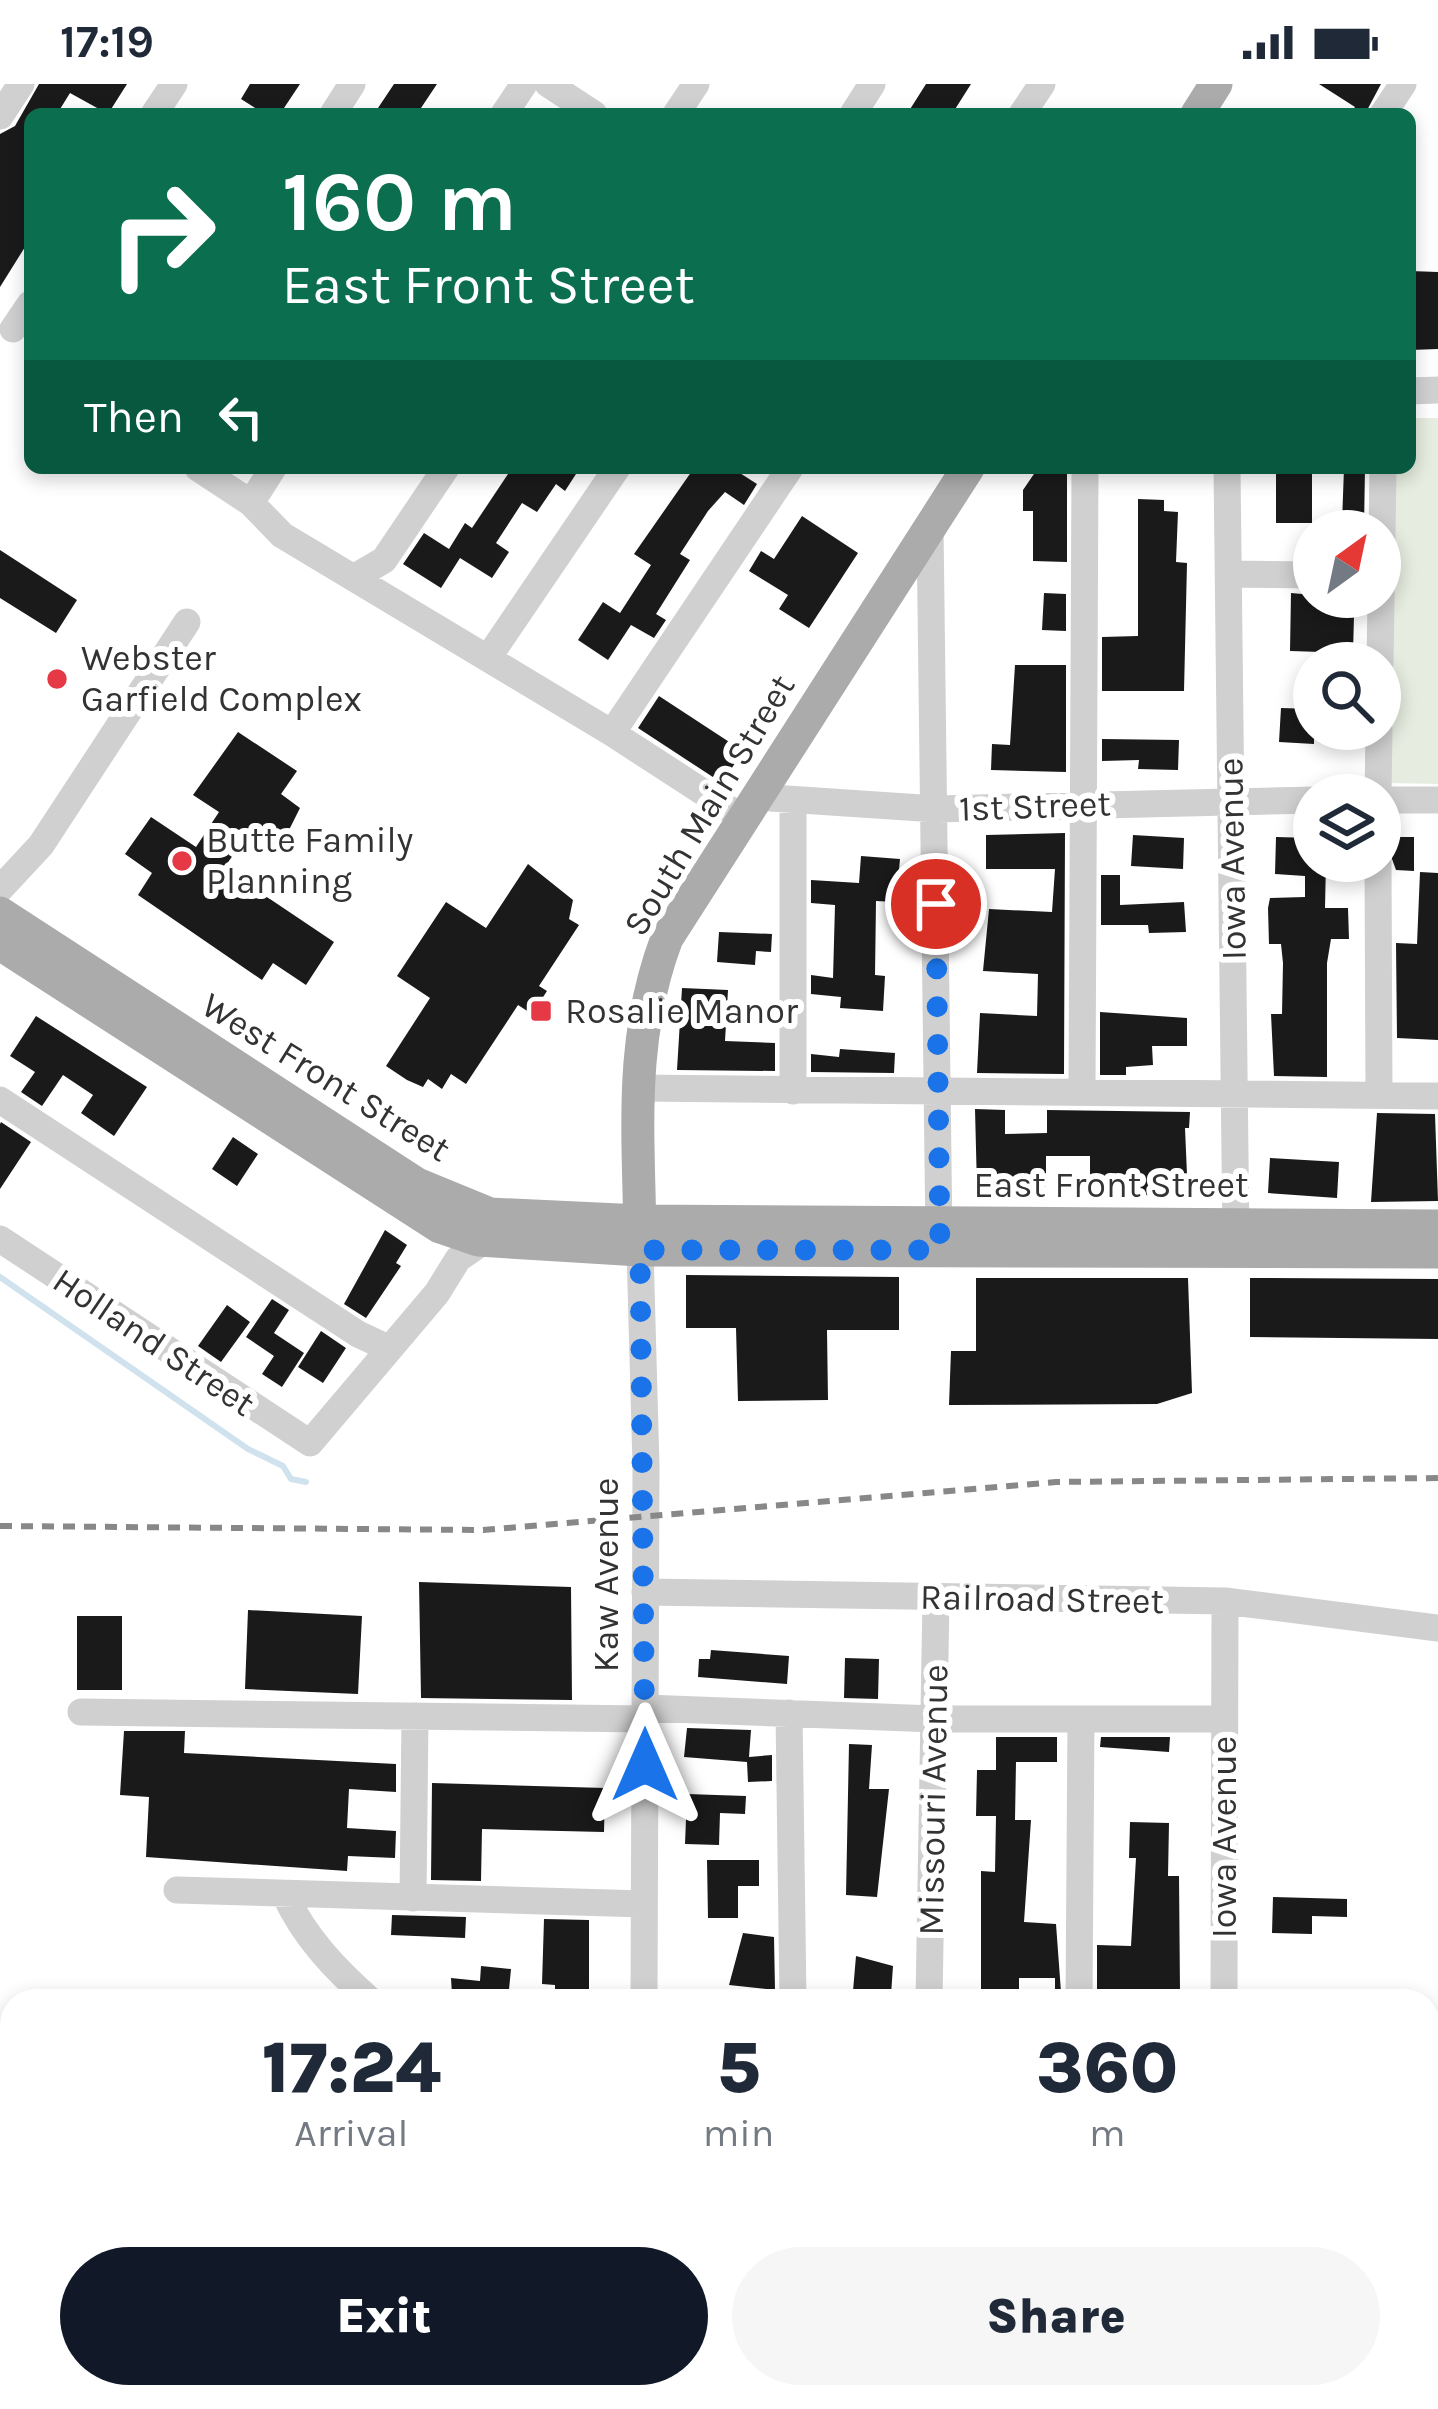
<!DOCTYPE html>
<html lang="en">
<head>
<meta charset="utf-8">
<style>
  :root { --surface:#fff; --page:#f6f6f7; --text:#1f2937; --muted:#747a83; --accent:#111827 }
  body { margin:0; font-family:Karla,sans-serif; background:var(--page); color:var(--text); height:100vh; display:flex; flex-direction:column; font-size:45px; white-space:nowrap }
  * { box-sizing:border-box; margin:0 }
  p { font-size:39px; color:var(--muted) }
  .icon { flex:none; width:66px; height:66px; fill:none; stroke:currentColor; stroke-width:2; stroke-linecap:round; stroke-linejoin:round }
  .map { position:relative; flex:1; overflow:hidden }
  .details { position:absolute; left:0px; top:1905px; width:1440px; height:420px; display:flex; flex-direction:column; background:var(--surface); border-radius:36px 36px 0 0; box-shadow:0 6px 18px #0003 }
  .details>* { flex:none }
  .banner { position:absolute; left:24px; top:24px; width:1392px; height:366px; border-radius:18px; box-shadow:0 6px 18px #0003; background:#0b6e4f; color:#fff; overflow:hidden }
  .needle { width:78px; rotate:33deg }
  .buttons { position:absolute; left:1293px; top:426px; display:grid; gap:24px }
  .buttons a { display:grid; place-items:center; width:108px; height:108px; border-radius:50%; background:var(--surface); box-shadow:0 6px 18px #0003; font-size:60px }
  .pin { position:absolute; display:grid; place-items:center; width:102px; height:102px; color:#fff; margin:-51px; border:6px solid #fff; border-radius:50%; box-shadow:0 3px 12px #0007 }
  .me { position:absolute; width:132px; margin:-66px; rotate:0deg; stroke-linejoin:round; filter:drop-shadow(0 0 9px #0008) }
  .turn { display:flex; align-items:center; gap:42px; height:252px; padding:0 60px; font-size:54px }
  .turn .icon { width:156px; height:156px; stroke-width:2.5 }
  .turn b { display:block; font-size:84px; line-height:102px }
  .then { display:flex; align-items:center; height:114px; padding:0 60px; background:#0003; gap:24px; font-size:45px }
  .eta { display:flex; justify-content:space-evenly; align-items:center; height:204px; text-align:center }
  .eta b { font-size:72px; font-weight:800; line-height:84px }
  .action { display:flex; gap:24px; margin-top:auto; padding:24px 60px }
  .action a { flex:1; height:138px; border-radius:72px; background:var(--accent); color:#fff; font-size:48px; font-weight:800; line-height:138px; text-align:center }
  .action a+a { background:var(--page); color:var(--text) }
  .status { display:flex; justify-content:space-between; align-items:center; height:84px; padding:0 60px; background:var(--surface); direction:ltr }
  .status svg { height:33px; fill:currentColor }
  .map>svg:first-child { display:block }
  .green { fill:#e6ecdf }
  .lines { fill:none; stroke-linecap:round; stroke-linejoin:round }
  .stream { stroke:#cfe2ee; stroke-width:6 }
  .building { fill:#1a1a1a }
  .path { stroke:#cdcdcd; stroke-width:4.5; stroke-dasharray:6 6; stroke-linecap:butt }
  .minor { stroke:#d0d0d0; stroke-width:27 }
  .major { stroke:#ababab; stroke-width:33 }
  .rail { stroke:#888; stroke-width:6; stroke-dasharray:12 9; stroke-linecap:butt }
  .route { stroke:#1a73e8; stroke-width:21; stroke-dasharray:0 37.8 }
  .poi-dot { fill:#e63946; stroke:#fff; stroke-width:4.5 }
  .labels { text-anchor:middle; dominant-baseline:central; stroke-width:12; stroke-linejoin:round; paint-order:stroke }
  .poi-label { font-size:36px; fill:#333; stroke:#fff; text-anchor:start }
  .street-label { font-size:36px; fill:#333; stroke:#fff }
</style>
</head>
<body>
<div class="status"><b>17:19</b><svg viewBox="0 0 49 12"><path d="M0 12V9h3v3zM5 12V6h3v6zM10 12V3h3v9zM15 12V0h3v12zM26 1h20v11H26zM47 4h2v5h-2z"/></svg></div>
<div class="map">
<svg width="1438" height="2325" viewBox="0 0 1438 2325">
  <rect width="100%" height="100%" fill="#fff"/>
  <path class="green" d="M 1410,334 L 1438,334 L 1438,700 L 1390,699 L 1391,384 L 1410,384 Z"/>
  <g class="lines">
    <path class="stream" d="M 0,1193 L 248,1365 L 283,1382 L 291,1395 L 306,1398
      M 0,2131 L 12,2139
      M 293,2313 L 313,2325"/>
  </g>
  <path class="building" d="M 39,0 L 127,0 L 108,30 L 70,9 L 57,30 L 30,30 L 30,155 L 0,203 L 0,50 L 15,42 Z
    M 250,0 L 300,0 L 280,30 L 265,30 L 241,15 Z
    M 394,0 L 437,0 L 417,30 L 374,30 Z
    M 926,0 L 971,0 L 952,30 L 907,30 Z
    M 1319,0 L 1381,0 L 1365,30 L 1350,30 L 1355,23 Z
    M 1410,187 L 1438,188 L 1438,265 L 1410,266 Z
    M 512,384 L 567,384 L 576,390 L 565,407 L 556,400 L 537,428 L 522,419 L 496,459 L 509,468 L 492,494 L 460,474 L 441,504 L 403,480 L 424,449 L 449,465 L 465,439 L 472,444 Z
    M 694,384 L 732,384 L 757,400 L 744,421 L 725,408 L 708,427 L 680,470 L 690,476 L 656,530 L 666,536 L 654,554 L 631,541 L 608,576 L 578,556 L 603,518 L 620,529 L 651,481 L 634,470 Z
    M 1038,384 L 1067,384 L 1067,478 L 1033,477 L 1033,427 L 1023,427 L 1023,406 Z
    M 1344,384 L 1365,384 L 1364,444 L 1342,439 Z
    M 1276,390 L 1312,390 L 1312,439 L 1276,439 Z
    M 1138,415 L 1164,416 L 1164,427 L 1178,428 L 1176,478 L 1187,479 L 1184,607 L 1102,607 L 1102,553 L 1138,552 Z
    M 802,432 L 858,469 L 809,544 L 779,525 L 788,511 L 749,487 L 761,467 L 774,475 Z
    M 0,466 L 77,516 L 56,549 L 0,514 Z
    M 1044,509 L 1066,510 L 1066,547 L 1042,546 Z
    M 1291,509 L 1336,513 L 1336,531 L 1354,532 L 1353,569 L 1290,567 Z
    M 1015,581 L 1066,581 L 1066,688 L 991,686 L 992,660 L 1010,661 Z
    M 659,612 L 743,667 L 722,699 L 638,644 Z
    M 1281,624 L 1314,625 L 1314,660 L 1279,658 Z
    M 238,648 L 297,687 L 281,710 L 300,724 L 279,766 L 250,747 L 224,784 L 334,858 L 306,901 L 273,879 L 262,896 L 138,811 L 152,789 L 125,770 L 151,733 L 196,763 L 219,728 L 193,711 Z
    M 1102,655 L 1179,656 L 1178,686 L 1138,685 L 1139,676 L 1102,677 Z
    M 1065,749 L 1064,990 L 977,989 L 980,929 L 1037,932 L 1038,890 L 983,887 L 989,825 L 1052,828 L 1055,785 L 986,785 L 986,751 Z
    M 1133,751 L 1184,754 L 1183,785 L 1131,782 Z
    M 1276,753 L 1313,754 L 1312,777 L 1326,777 L 1325,824 L 1348,824 L 1349,855 L 1331,855 L 1327,879 L 1327,993 L 1274,992 L 1271,930 L 1282,930 L 1283,879 L 1281,860 L 1269,860 L 1268,824 L 1270,814 L 1305,813 L 1305,792 L 1275,790 Z
    M 1384,753 L 1414,753 L 1414,787 L 1396,786 Z
    M 861,772 L 900,775 L 896,818 L 876,817 L 875,891 L 885,892 L 883,927 L 840,924 L 841,913 L 811,910 L 811,891 L 833,894 L 835,821 L 811,819 L 811,796 L 859,799 Z
    M 528,780 L 573,816 L 569,835 L 579,841 L 539,902 L 547,907 L 532,930 L 518,921 L 466,1000 L 451,990 L 442,1005 L 428,995 L 423,1003 L 407,996 L 386,982 L 430,914 L 397,892 L 446,818 L 486,844 Z
    M 1420,788 L 1438,789 L 1438,956 L 1397,954 L 1396,859 L 1417,860 Z
    M 1101,791 L 1120,791 L 1120,821 L 1184,818 L 1186,848 L 1149,849 L 1148,841 L 1101,841 Z
    M 719,848 L 772,850 L 771,868 L 756,867 L 755,881 L 717,878 Z
    M 682,904 L 728,906 L 725,957 L 775,959 L 775,987 L 677,986 Z
    M 1100,928 L 1187,934 L 1187,962 L 1152,962 L 1153,981 L 1126,983 L 1126,991 L 1100,991 Z
    M 36,932 L 147,1003 L 114,1052 L 81,1029 L 93,1011 L 63,991 L 42,1022 L 21,1008 L 35,988 L 10,972 Z
    M 840,965 L 895,969 L 894,989 L 811,988 L 811,970 L 839,973 Z
    M 975,1025 L 1005,1026 L 1005,1050 L 1047,1049 L 1047,1026 L 1190,1028 L 1189,1044 L 1185,1044 L 1188,1114 L 1090,1107 L 1090,1072 L 1046,1072 L 1046,1103 L 977,1104 Z
    M 1377,1029 L 1435,1030 L 1438,1117 L 1371,1118 Z
    M 1,1038 L 31,1058 L 0,1105 L 0,1040 Z
    M 233,1053 L 258,1070 L 237,1102 L 212,1085 Z
    M 1270,1074 L 1339,1078 L 1337,1114 L 1268,1109 Z
    M 385,1146 L 407,1161 L 396,1179 L 401,1182 L 366,1234 L 344,1220 Z
    M 686,1191 L 899,1193 L 899,1246 L 827,1246 L 828,1316 L 738,1317 L 736,1244 L 686,1244 Z
    M 976,1194 L 1188,1194 L 1192,1309 L 1157,1320 L 949,1321 L 951,1267 L 976,1267 Z
    M 1250,1194 L 1438,1195 L 1438,1255 L 1250,1253 Z
    M 272,1215 L 289,1226 L 274,1249 L 304,1269 L 282,1303 L 262,1290 L 274,1272 L 246,1253 Z
    M 227,1221 L 250,1238 L 221,1278 L 198,1262 Z
    M 321,1247 L 346,1264 L 323,1299 L 298,1283 Z
    M 419,1498 L 571,1503 L 572,1616 L 421,1614 Z
    M 248,1526 L 362,1532 L 358,1610 L 245,1605 Z
    M 77,1532 L 122,1532 L 122,1606 L 77,1606 Z
    M 711,1566 L 789,1572 L 787,1600 L 698,1593 L 699,1575 L 710,1575 Z
    M 845,1574 L 879,1575 L 878,1615 L 844,1614 Z
    M 687,1644 L 751,1646 L 749,1673 L 772,1671 L 772,1697 L 748,1698 L 747,1678 L 684,1673 Z
    M 124,1647 L 185,1647 L 184,1669 L 396,1680 L 396,1708 L 349,1705 L 347,1744 L 396,1747 L 395,1774 L 348,1772 L 347,1787 L 146,1773 L 149,1713 L 120,1711 Z
    M 996,1653 L 1057,1653 L 1057,1678 L 1016,1678 L 1015,1736 L 1031,1736 L 1024,1838 L 1056,1840 L 1061,1908 L 1055,1908 L 1055,1894 L 1019,1894 L 1019,1910 L 981,1911 L 981,1787 L 995,1788 L 996,1732 L 976,1732 L 977,1686 L 996,1686 Z
    M 1101,1653 L 1170,1653 L 1169,1668 L 1100,1663 Z
    M 849,1660 L 872,1661 L 869,1705 L 889,1705 L 877,1813 L 846,1811 Z
    M 432,1699 L 605,1704 L 604,1748 L 482,1745 L 481,1797 L 431,1796 Z
    M 687,1710 L 746,1712 L 745,1730 L 720,1729 L 719,1761 L 685,1760 Z
    M 1130,1738 L 1169,1739 L 1168,1792 L 1179,1792 L 1180,1908 L 1097,1911 L 1097,1861 L 1131,1862 L 1136,1774 L 1129,1774 Z
    M 707,1776 L 759,1776 L 759,1802 L 738,1802 L 738,1834 L 708,1834 Z
    M 1273,1813 L 1347,1815 L 1347,1833 L 1312,1832 L 1312,1850 L 1272,1849 Z
    M 392,1831 L 466,1833 L 465,1854 L 391,1851 Z
    M 544,1835 L 589,1836 L 589,1906 L 575,1905 L 575,1917 L 555,1916 L 555,1901 L 542,1900 Z
    M 743,1849 L 774,1853 L 775,1906 L 729,1901 Z
    M 856,1872 L 893,1882 L 891,1911 L 853,1907 Z
    M 481,1882 L 511,1885 L 508,1916 L 452,1911 L 451,1894 L 480,1897 Z"/>
  <g class="lines">
    <path class="path" d="M 0,2077 L 12,2085
      M 360,2313 L 379,2325"/>
    <path class="minor" d="M 548,0 L 594,30
      M 154,30 L 174,0
      M 333,30 L 352,0
      M 504,30 L 524,0
      M 676,30 L 696,0
      M 853,30 L 872,0
      M 1022,30 L 1042,0
      M 1383,30 L 1403,0
      M 0,32 L 21,0
      M 13,245 L 30,220
      M 1410,307 L 1438,306
      M 198,384 L 251,419 L 282,451 L 612,649 L 743,734
      M 1227,384 L 1236,1157
      M 251,419 L 273,384
      M 930,442 L 939,1156
      M 1229,490 L 1314,491
      M 355,493 L 384,476 L 446,384
      M 488,574 L 617,384
      M 1380,579 L 1383,384
      M 612,649 L 790,384
      M 1378,711 L 1379,645
      M 756,713 L 936,725 L 1314,716
      M 1380,716 L 1438,716
      M 793,717 L 793,1007
      M 1378,777 L 1379,1011
      M 0,805 L 41,761 L 187,538
      M 638,1004 L 1438,1012
      M 1082,1006 L 1085,384
      M 0,1016 L 358,1250 L 388,1264
      M 0,1155 L 310,1359 L 437,1209 L 458,1175 L 484,1157 L 486,1146
      M 640,1166 L 646,1382 L 644,1917
      M 645,1508 L 1225,1517 L 1438,1544
      M 645,1624 L 935,1635 L 1224,1635
      M 81,1628 L 645,1635
      M 789,1629 L 793,1917
      M 177,1806 L 644,1820
      M 285,1811 C 305,1854 336,1886 371,1917
      M 413,1814 L 415,1632
      M 929,1917 L 936,1514
      M 1079,1917 L 1081,1635
      M 1224,1917 L 1225,1517
      M 1428,1944 L 1438,1945
      M 1428,2284 L 1438,2297
      M 0,2287 L 12,2295
      M 40,2313 L 58,2325
      M 1354,2313 L 1370,2325
      M 635,2325 L 635,2313
      M 1189,2325 L 1191,2313
      M 1402,2325 L 1404,2313"/>
    <path class="major" d="M 1197,30 L 1216,0
      M 0,829 L 417,1100 L 490,1130 L 640,1137 L 1438,1142
      M 0,860 L 440,1143 L 478,1156 L 640,1166 L 1438,1168
      M 640,1158 C 639,1050 628,957 667,854 L 968,384"/>
    <path class="rail" d="M 0,1442 L 483,1446 L 1056,1398 L 1438,1394"/>
  </g>
  <g class="lines">
    <path class="route" d="M 645,1681 L 640,1166 L 940,1166 L 936,820"/>
  </g>
  <g class="poi-dot">
    <circle cx="57" cy="595" r="12"/>
    <circle cx="182" cy="777" r="12"/>
    <rect x="529" y="915" width="24" height="24" rx="6"/>
  </g>
  <g class="labels">
    <g class="poi-label">
      <text x="81" y="574">Webster<tspan x="81" dy="41">Garfield Complex</tspan></text>
      <text x="206" y="756">Butte Family<tspan x="206" dy="41">Planning</tspan></text>
      <text x="565" y="927">Rosalie Manor</text>
    </g>
    <g class="street-label">
      <text transform="translate(709 721) rotate(-59)">South Main Street</text>
      <text transform="translate(1035 722) rotate(-2)">1st Street</text>
      <text transform="translate(1232 775) rotate(-91)">Iowa Avenue</text>
      <text transform="translate(326 993) rotate(32)">West Front Street</text>
      <text x="1111" y="1101">East Front Street</text>
      <text transform="translate(154 1258) rotate(34)">Holland Street</text>
      <text transform="translate(606 1491) rotate(-90)">Kaw Avenue</text>
      <text transform="translate(1042 1515) rotate(1)">Railroad Street</text>
      <text transform="translate(933 1716) rotate(-89)">Missouri Avenue</text>
      <text transform="translate(1224 1753) rotate(-90)">Iowa Avenue</text>
    </g>
  </g>
</svg>
<div class="buttons">
<a><svg class="needle" viewBox="-14 -14 28 28"><path d="M0-13l5 13h-10z" fill="#e53935"/><path d="M0 13l5-13h-10z" fill="#747a83"/></svg></a>
<a><svg class="icon" aria-label="search" viewBox="0 0 24 24"><circle cx="10" cy="10" r="6"/><path d="M15 15l6 6"/></svg></a>
<a><svg class="icon" aria-label="layers" viewBox="0 0 24 24"><path d="M12 4l9 5-9 5-9-5zM3 14l9 5 9-5"/></svg></a>
</div>
<div class="pin" style="left:936px;top:820px;background:#d93025"><svg class="icon" aria-label="arrive" viewBox="0 0 24 24"><path d="M6 21V4h12l-3 4 3 4H6"/></svg></div>
<svg class="me" style="left:645px;top:1681px" viewBox="-20 -20 40 40"><path d="M0-17L14 15 0 8-14 15z" fill="#1a73e8" stroke="#fff" stroke-width="4"/></svg>
<div class="banner">
<div class="turn"><svg class="icon" aria-label="right" viewBox="0 0 24 24"><path d="M7 20v-9h11M14 6l5 5-5 5"/></svg><div><b>160 m</b>East Front Street</div></div>
<div class="then">Then<svg class="icon" aria-label="left" viewBox="0 0 24 24"><path d="M17 20v-9H6M10 6l-5 5 5 5"/></svg></div>
</div>
<section class="details">
<div class="eta">
<div><b>17:24</b><p>Arrival</p></div>
<div><b>5</b><p>min</p></div>
<div><b>360</b><p>m</p></div>
</div>
<div class="action"><a>Exit</a><a>Share</a></div>
</section>
</div>
</body>
</html>
